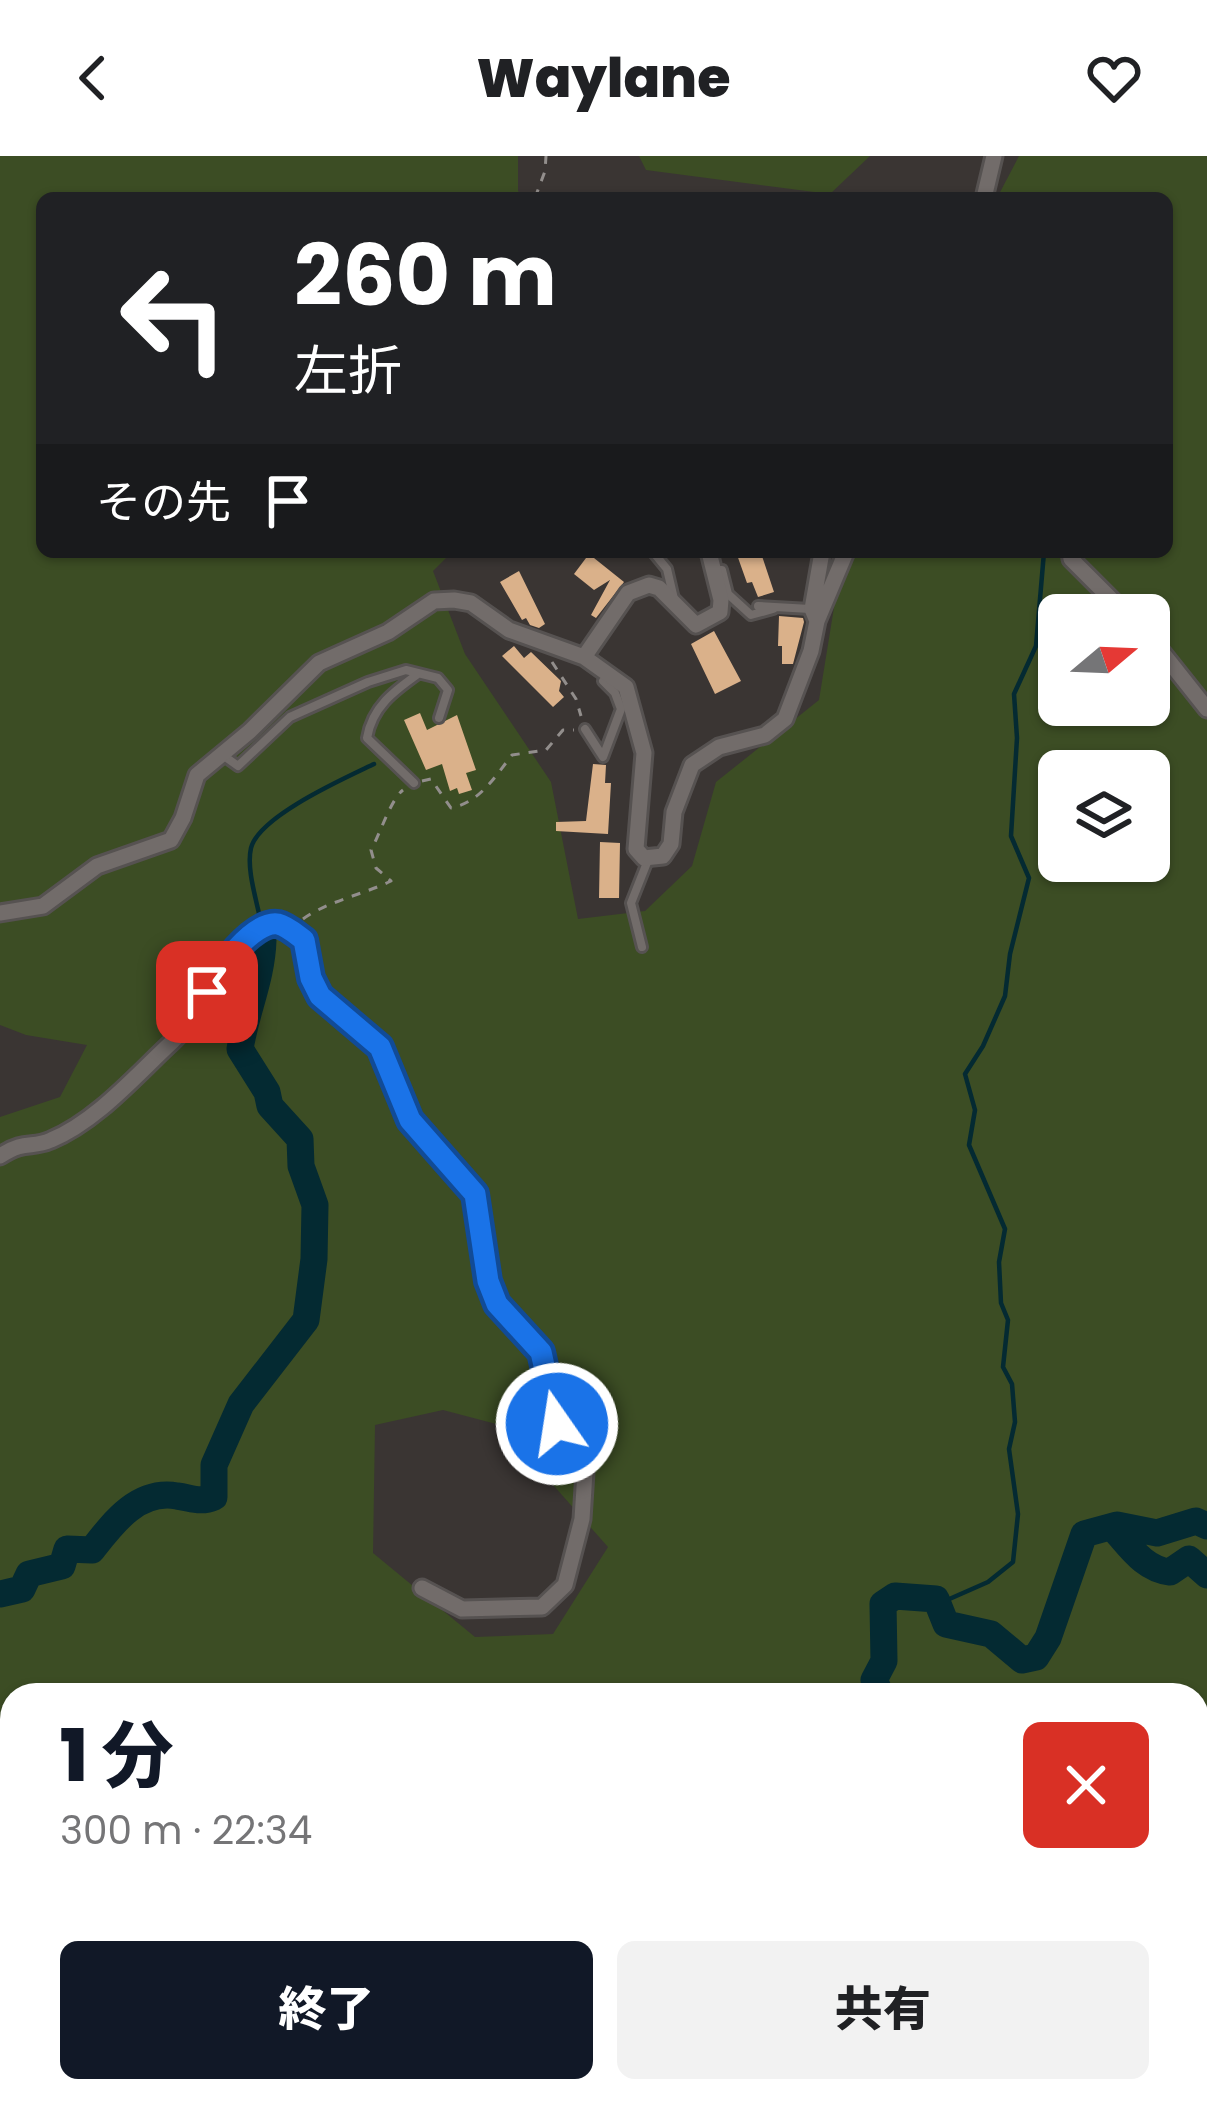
<!DOCTYPE html>
<html lang="ja">
<head>
<meta charset="utf-8">
<style>
  :root { --surface:#fff; --page:#f2f2f2; --text:#202124; --muted:#757577; --accent:#111827 }
  body { margin:0; font-family:Poppins,"Noto Sans JP",sans-serif; background:var(--page); color:var(--text); height:100vh; display:flex; flex-direction:column; font-size:45px; white-space:nowrap }
  * { box-sizing:border-box; margin:0 }
  p { font-size:39px; color:var(--muted) }
  .icon { flex:none; width:66px; height:66px; fill:none; stroke:currentColor; stroke-width:2; stroke-linecap:round; stroke-linejoin:round }
  .map { position:relative; flex:1; overflow:hidden }
  .side { position:absolute; left:0px; top:1527px; width:1209px; height:420px; display:flex; flex-direction:column; background:var(--surface); border-radius:36px 36px 0 0; box-shadow:0 3px 9px #0004 }
  .side>* { flex:none }
  .guide { position:absolute; left:36px; top:36px; width:1137px; height:366px; border-radius:18px; box-shadow:0 3px 9px #0004; background:#202124; color:#fff; overflow:hidden }
  .needle { width:78px; rotate:71deg }
  .buttons { position:absolute; left:1038px; top:438px; display:grid; gap:24px }
  .buttons a { display:grid; place-items:center; width:132px; height:132px; border-radius:18px; background:var(--surface); box-shadow:0 3px 9px #0004; font-size:60px }
  .pin { position:absolute; display:grid; place-items:center; width:102px; height:102px; color:#fff; margin:-51px; border-radius:24px; box-shadow:0 6px 18px #0006 }
  .me { position:absolute; width:132px; margin:-66px; rotate:347deg; stroke-linejoin:round; filter:drop-shadow(0 0 9px #0008) }
  .turn { display:flex; align-items:center; gap:42px; height:252px; padding:0 60px; font-size:54px }
  .turn .icon { width:156px; height:156px; stroke-width:2.5 }
  .turn b { display:block; font-size:84px; line-height:102px }
  .then { display:flex; align-items:center; height:114px; padding:0 60px; background:#0003; gap:24px; font-size:45px }
  .round { display:grid; place-items:center; flex:none; width:126px; height:126px; border-radius:18px; background:var(--page) }
  .headline { display:flex; align-items:center; justify-content:space-between; height:204px; padding:0 60px }
  h1 { font-size:72px; font-weight:800; line-height:90px; color:var(--accent) }
  .button { display:flex; gap:24px; margin-top:auto; padding:24px 60px }
  .button a { flex:1; height:138px; border-radius:18px; background:var(--accent); color:#fff; font-size:48px; font-weight:800; line-height:138px; text-align:center }
  .button a+a { background:var(--page); color:var(--text) }
  header { display:flex; justify-content:space-between; align-items:center; height:156px; padding:0 60px; background:var(--surface); font-size:54px; font-weight:800 }
  .map>svg:first-child { display:block }
  .green { fill:#3c4d24; fill-rule:evenodd }
  .lines { fill:none; stroke-linecap:round; stroke-linejoin:round }
  .stream { stroke:#042a32; stroke-width:4.5 }
  .river { stroke:#042a32; stroke-width:27 }
  .building { fill:#dab18a }
  .service-casing { stroke:#565251; stroke-width:14 }
  .minor-casing { stroke:#565251; stroke-width:21 }
  .path { stroke:#928e8c; stroke-width:3; stroke-dasharray:9 9; stroke-linecap:butt }
  .service { stroke:#726c6a; stroke-width:8 }
  .minor { stroke:#726c6a; stroke-width:15 }
  .route-casing { stroke:#114b97; stroke-width:30 }
  .route { stroke:#1a73e8; stroke-width:21 }
</style>
</head>
<body>
<header><svg class="icon" aria-label="back" viewBox="0 0 24 24"><path d="M15 5l-7 7 7 7"/></svg>Waylane<svg class="icon" aria-label="heart" viewBox="0 0 24 24"><path d="M12 20l-8-8c-3-5 5-10 8-4 3-6 11-1 8 4z"/></svg></header>
<div class="map">
<svg width="1207" height="1947" viewBox="0 0 1207 1947">
  <rect width="100%" height="100%" fill="#3a3533"/>
  <path class="green" d="M 0,0 L 518,0 L 518,35 L 524,42 L 42,42 L 42,396 L 452,396 L 433,415 L 465,498 L 551,626 L 578,763 L 645,755 L 692,710 L 716,626 L 819,544 L 843,396 L 1167,396 L 1167,42 L 997,42 L 1019,0 L 1207,0 L 1207,1947 L 0,1947 L 0,961 L 60,941 L 87,889 L 26,879 L 0,869 ZM 1059,459 L 1149,459 L 1149,549 L 1059,549 ZM 1059,615 L 1149,615 L 1149,705 L 1059,705 ZM 443,1254 L 500,1269 L 608,1391 L 553,1478 L 475,1481 L 373,1397 L 375,1269 ZM 12,1539 L 1197,1539 L 1197,1935 L 12,1935 Z
    M 639,0 L 870,0 L 830,38 L 646,14 Z"/>
  <g class="lines">
    <path class="stream" d="M 261,767 C 257,745 246,713 251,692 C 259,660 345,622 374,608
      M 938,1448 L 988,1426 L 1013,1406 L 1018,1358 L 1009,1293 L 1015,1266 L 1012,1228 L 1003,1211 L 1008,1164 L 1001,1147 L 999,1106 L 1005,1073 L 969,989 L 975,954 L 965,918 L 983,890 L 1005,840 L 1010,798 L 1029,722 L 1011,680 L 1017,582 L 1014,538 L 1036,490 L 1044,396
      M 1197,1902 L 1207,1912
      M 1157,1935 L 1162,1947"/>
    <path class="river" d="M 1112,1371 C 1129,1389 1143,1413 1170,1416 L 1189,1403 L 1207,1419
      M 0,1438 L 22,1433 L 29,1418 L 62,1410 L 67,1393 L 92,1394 C 113,1367 138,1333 177,1340 C 192,1342 200,1347 214,1341 L 214,1309 L 241,1248 L 306,1164 L 314,1103 L 315,1049 L 301,1010 L 300,983 L 270,950 L 267,936 L 240,893 C 246,855 262,822 263,784
      M 881,1539 L 874,1524 L 884,1505 L 883,1448 L 895,1440 L 936,1443 L 946,1468 L 991,1478 L 1022,1504 L 1036,1501 L 1048,1482 L 1084,1378 L 1117,1369 L 1157,1377 L 1196,1365 L 1207,1370
      M 522,1947 L 529,1935
      M 733,1947 L 751,1935"/>
  </g>
  <path class="building" d="M 736,396 L 762,400 L 774,436 L 758,441 L 752,426 L 747,427 Z
    M 589,398 L 624,426 L 596,462 L 591,459 L 610,424 L 594,434 L 574,418 Z
    M 519,415 L 545,468 L 539,472 L 530,469 L 526,462 L 522,464 L 500,426 Z
    M 779,460 L 803,462 L 804,466 L 793,508 L 782,508 L 782,490 L 778,490 Z
    M 714,475 L 741,525 L 715,538 L 691,488 Z
    M 514,490 L 524,502 L 531,496 L 561,525 L 559,535 L 564,541 L 553,551 L 502,500 Z
    M 420,557 L 427,574 L 457,559 L 476,614 L 466,617 L 472,634 L 459,638 L 457,632 L 450,635 L 442,608 L 426,614 L 404,564 Z
    M 593,608 L 606,609 L 605,627 L 611,627 L 608,678 L 556,675 L 556,666 L 586,665 Z
    M 600,686 L 620,687 L 619,742 L 599,742 Z"/>
  <g class="lines">
    <g class="service-casing">
      <path id="service" d="M 653,396 L 667,413 L 674,443
        M 714,414 L 722,414 L 728,438 L 751,459 L 773,453
        M 758,450 L 810,453
        M 585,573 L 603,601 L 621,553 L 615,537 L 603,525 L 608,518
        M 224,600 L 238,610 L 290,561 L 368,526 L 406,514 L 438,522 L 448,534 L 439,562
        M 414,627 L 367,582 C 372,551 394,535 418,518
        M 642,791 L 631,747 L 648,704"/>
    </g>
    <g class="minor-casing">
      <path id="minor" d="M 984,42 L 994,0
        M 1070,396 L 1071,403 L 1127,459
        M 817,465 L 812,453 L 822,396
        M 1149,480 L 1207,553
        M 584,501 L 628,437 L 649,429 L 659,432 L 696,469 L 720,456 L 721,444 L 709,396
        M 0,757 L 43,750 L 97,710 L 171,684 L 183,662 L 197,619 L 250,575 L 319,507 L 388,476 L 434,445 L 454,444 L 471,447 L 509,474 L 584,501 L 626,531 L 644,597 L 636,693 L 644,702 L 663,700 L 671,688 L 674,656 L 692,609 L 719,591 L 765,579 L 785,563 L 811,495 L 817,465 L 846,396
        M 0,1000 C 26,983 31,993 51,984 C 97,965 137,918 173,885 C 211,848 212,800 263,772 C 279,763 292,775 304,784 L 311,822 L 320,840 L 380,891 L 410,964 L 474,1038 L 483,1103 L 497,1148 L 541,1196 L 557,1268 L 573,1286 L 580,1301 L 585,1316 L 582,1363 L 565,1429 L 542,1451 L 462,1453 L 422,1432
        M 1197,1588 L 1207,1583
        M 855,1947 L 875,1935"/>
    </g>
    <path class="path" d="M 535,42 L 545,15 L 546,0
      M 552,506 L 576,543 L 581,560
      M 422,625 L 431,623 L 451,652 C 480,646 494,622 512,599 L 546,594 L 563,574 L 574,574
      M 303,763 C 328,745 362,739 391,725 L 376,712 L 371,694 C 380,678 391,643 403,634"/>
    <use href="#service" class="service"/>
    <use href="#minor" class="minor"/>
  </g>
  <g class="lines">
    <g class="route-casing">
      <path id="route" d="M 207,836 C 215,816 253,764 278,768 C 287,770 297,779 304,784 L 311,822 L 320,840 L 380,891 L 410,964 L 475,1038 L 488,1125 L 497,1148 L 541,1196 L 557,1268"/>
    </g>
    <use href="#route" class="route"/>
  </g>
</svg>
<div class="buttons">
<a><svg class="needle" viewBox="-14 -14 28 28"><path d="M0-13l5 13h-10z" fill="#e53935"/><path d="M0 13l5-13h-10z" fill="#757577"/></svg></a>
<a><svg class="icon" aria-label="layers" viewBox="0 0 24 24"><path d="M12 4l9 5-9 5-9-5zM3 14l9 5 9-5"/></svg></a>
</div>
<div class="pin" style="left:207px;top:836px;background:#d93025"><svg class="icon" aria-label="arrive" viewBox="0 0 24 24"><path d="M6 21V4h12l-3 4 3 4H6"/></svg></div>
<svg class="me" style="left:557px;top:1268px" viewBox="-20 -20 40 40"><circle r="17" fill="#1a73e8" stroke="#fff" stroke-width="3"/><path d="M0-11L8 9 0 5-8 9z" fill="#fff"/></svg>
<div class="guide">
<div class="turn"><svg class="icon" aria-label="left" viewBox="0 0 24 24"><path d="M17 20v-9H6M10 6l-5 5 5 5"/></svg><div><b>260 m</b>左折</div></div>
<div class="then">その先<svg class="icon" aria-label="arrive" viewBox="0 0 24 24"><path d="M6 21V4h12l-3 4 3 4H6"/></svg></div>
</div>
<section class="side">
<div class="headline"><div><h1>1 分</h1><p>300 m · 22:34</p></div><a class="round" style="background:#d93025;color:#fff"><svg class="icon" aria-label="close" viewBox="0 0 24 24"><path d="M6 6l12 12M18 6L6 18"/></svg></a></div>
<div class="button"><a>終了</a><a>共有</a></div>
</section>
</div>
</body>
</html>
